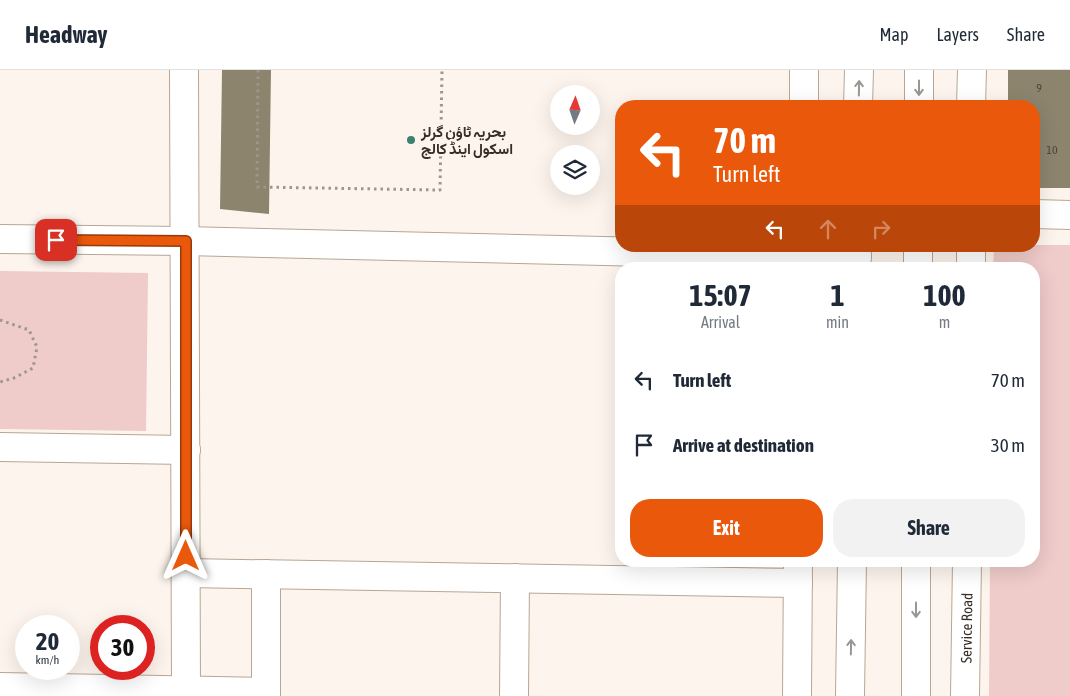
<!DOCTYPE html>
<html lang="en">
<head>
<meta charset="utf-8">
<style>
  :root { --surface:#fff; --page:#f2f2f3; --text:#1f2937; --muted:#747a83; --line:#e0e1e3; --accent:#ea580c }
  body { margin:0; font-family:"Asap Condensed",Vazirmatn,sans-serif; background:var(--page); color:var(--text); height:100vh; display:flex; flex-direction:column; font-size:19px; white-space:nowrap }
  * { box-sizing:border-box; margin:0 }
  p { font-size:16px; color:var(--muted) }
  .icon { flex:none; width:28px; height:28px; fill:none; stroke:currentColor; stroke-width:2; stroke-linecap:round; stroke-linejoin:round }
  .map { position:relative; flex:1; overflow:hidden }
  .side { position:absolute; left:615px; top:192px; width:425px; height:305px; display:flex; flex-direction:column; background:var(--surface); border-radius:20px; box-shadow:0 5px 20px #0002 }
  .side>* { flex:none }
  .guide { position:absolute; left:615px; top:30px; width:425px; height:152px; border-radius:20px; box-shadow:0 5px 20px #0002; background:#ea580c; color:#fff; overflow:hidden }
  .needle { width:32px; rotate:2deg }
  .buttons { position:absolute; left:550px; top:15px; display:grid; gap:10px }
  .buttons a { display:grid; place-items:center; width:50px; height:50px; border-radius:50%; background:var(--surface); box-shadow:0 5px 20px #0002; font-size:25px }
  .speed { position:absolute; left:15px; top:545px; display:flex; gap:10px; font-size:25px; font-weight:700; text-align:center }
  .speed>* { display:grid; place-content:center; width:65px; height:65px; border-radius:50%; background:var(--surface); box-shadow:0 5px 20px #0002; line-height:1 }
  .speed small { font-size:12px; font-weight:400 }
  .speed .limit { border:8px solid #d22; background:#fff; color:#111 }
  .pin { position:absolute; display:grid; place-items:center; width:42px; height:42px; color:#fff; margin:-21px; border-radius:10px; box-shadow:0 2px 8px #0006 }
  .me { position:absolute; width:55px; margin:-28px; rotate:0deg; stroke-linejoin:round; filter:drop-shadow(0 0 4px #0008) }
  .turn { display:flex; align-items:center; gap:18px; height:105px; padding:0 15px; font-size:22px }
  .turn .icon { width:65px; height:65px; stroke-width:2.5 }
  .turn b { display:block; font-size:35px; line-height:42px }
  .lanes { display:flex; align-items:center; height:48px; padding:0 15px; background:#0003; justify-content:center; gap:25px; direction:ltr }
  .lanes .off { opacity:.35 }
  .eta { display:flex; justify-content:space-evenly; align-items:center; height:85px; text-align:center }
  .eta b { font-size:30px; font-weight:700; line-height:35px }
  .cta { display:flex; gap:10px; margin-top:auto; padding:10px 15px }
  .cta a { flex:1; height:58px; border-radius:20px; background:var(--accent); color:#fff; font-size:20px; font-weight:700; line-height:58px; text-align:center }
  .cta a+a { background:var(--page); color:var(--text) }
  ul { padding:0; list-style:none }
  li { display:flex; align-items:center; gap:15px; height:65px; padding:0 15px }
  li div { flex:1 }
  li b { display:block; font-size:19px }
  li em { font-style:normal }
  header { display:flex; align-items:center; gap:30px; box-sizing:border-box; height:70px; padding:0 25px; background:var(--surface); border-bottom:1px solid var(--line) }
  header strong { font-size:24px }
  nav { display:flex; gap:28px; margin-inline-start:auto; font-size:18px }
  .map>svg:first-child { display:block }
  .green { fill:#efcbca }
  .building { fill:#8d846e }
  .lines { fill:none; stroke-linecap:round; stroke-linejoin:round }
  .street-casing { stroke:#b9a593; stroke-width:30 }
  .secondary-casing { stroke:#b9a593; stroke-width:30 }
  .path { stroke:#9e968e; stroke-width:3; stroke-dasharray:2.5 4; stroke-linecap:butt }
  .street { stroke:#fff; stroke-width:28 }
  .secondary { stroke:#fff; stroke-width:28 }
  .oneway { stroke:#9a9693 }
  .route-casing { stroke:#983908; stroke-width:12 }
  .route { stroke:#ea580c; stroke-width:9 }
  .poi-dot { fill:#3c8072; stroke:#fdf5ed; stroke-width:2 }
  .labels { text-anchor:middle; dominant-baseline:central; stroke-width:4.5; stroke-linejoin:round; paint-order:stroke }
  .number-label { font-size:12px; fill:#4c4439 }
  .poi-label { font-size:15px; font-weight:bold; fill:#362e27; stroke:#fdf5ed; text-anchor:start }
  .street-label { font-size:15px; fill:#362e27; stroke:#fdf5ed }
</style>
</head>
<body>
<header>
<strong>Headway</strong>
<nav><a>Map</a><a>Layers</a><a>Share</a></nav>
</header>
<div class="map">
<svg width="1070" height="626" viewBox="0 0 1070 626">
  <rect width="100%" height="100%" fill="#fdf5ed"/>
  <path class="green" d="M 1034,175 L 1070,175 L 1070,626 L 989,626 L 990,491 L 1034,491 L 1034,199 L 993,199 L 994,176 L 1034,176 Z
    M 0,201 L 148,203 L 146,361 L 0,359 Z"/>
  <path class="building" d="M 222,0 L 271,0 L 269,144 L 220,139 Z
    M 1008,0 L 1070,0 L 1070,118 L 1034,118 L 1034,36 L 1008,36 Z"/>
  <g class="lines">
    <g class="street-casing">
      <g id="street">
        <path d="M 184,0 L 186,620"/>
        <path d="M 804,36 L 804,0"/>
        <path d="M 971,36 L 972,0"/>
        <path d="M 1034,144 L 1070,145"/>
        <path d="M 0,169 L 185,171 L 857,187"/>
        <path d="M 971,199 L 971,176"/>
        <path d="M 0,377 L 186,380"/>
        <path d="M 186,503 L 798,513"/>
        <path d="M 266,504 L 266,626"/>
        <path d="M 0,617 L 266,622"/>
        <path d="M 514,626 L 515,508"/>
        <path d="M 797,626 L 798,491"/>
        <path id="s1" d="M 965,626 L 967,491"/>
      </g>
    </g>
    <g class="secondary-casing">
      <path id="secondary" d="M 858,36 L 859,0
        M 919,36 L 919,0
        M 856,199 L 857,176
        M 918,199 L 918,176
        M 850,626 L 852,491
        M 916,626 L 916,491"/>
    </g>
    <path class="path" d="M 258,0 L 257,117 L 440,120 L 442,0
      M 0,250 L 29,260 L 37,277 L 33,298 L 14,308 L 0,312"/>
    <use href="#street" class="street"/>
    <use href="#secondary" class="secondary"/>
  </g>
  <defs><path id="oneway-shaft" d="M-6 0H5M1.5-3L5.5 0L1.5 3" fill="none" stroke-width="1.6" stroke-linecap="round" stroke-linejoin="round" transform="scale(1.25)"/></defs>
  <g class="oneway">
    <use href="#oneway-shaft" transform="translate(859 18) rotate(-89)"/>
    <use href="#oneway-shaft" transform="translate(919 18) rotate(90)"/>
    <use href="#oneway-shaft" transform="translate(916 540) rotate(90)"/>
    <use href="#oneway-shaft" transform="translate(851 577) rotate(-89)"/>
  </g>
  <g class="lines">
    <g class="route-casing">
      <path id="route" d="M 56,170 L 186,171 L 186,486"/>
    </g>
    <use href="#route" class="route"/>
  </g>
  <circle class="poi-dot" cx="411" cy="70" r="5"/>
  <g class="labels">
    <g class="number-label">
      <text x="1039" y="18">9</text>
      <text x="1052" y="80">10</text>
    </g>
    <g class="poi-label">
      <text x="421" y="61">بحریہ ٹاؤن گرلز<tspan x="421" dy="17">اسکول اینڈ کالج</tspan></text>
    </g>
    <g class="street-label">
      <text stroke="none"><textPath href="#s1" startOffset="68">Service Road</textPath></text>
    </g>
  </g>
</svg>
<div class="buttons">
<a><svg class="needle" viewBox="-14 -14 28 28"><path d="M0-13l5 13h-10z" fill="#e53935"/><path d="M0 13l5-13h-10z" fill="#747a83"/></svg></a>
<a><svg class="icon" aria-label="layers" viewBox="0 0 24 24"><path d="M12 4l9 5-9 5-9-5zM3 14l9 5 9-5"/></svg></a>
</div>
<div class="speed"><div>20<small>km/h</small></div><div class="limit">30</div></div>
<div class="pin" style="left:56px;top:170px;background:#d93025"><svg class="icon" aria-label="arrive" viewBox="0 0 24 24"><path d="M6 21V4h12l-3 4 3 4H6"/></svg></div>
<svg class="me" style="left:186px;top:486px" viewBox="-20 -20 40 40"><path d="M0-17L14 15 0 8-14 15z" fill="#ea580c" stroke="#fff" stroke-width="4"/></svg>
<div class="guide">
<div class="turn"><svg class="icon" aria-label="left" viewBox="0 0 24 24"><path d="M17 20v-9H6M10 6l-5 5 5 5"/></svg><div><b>70 m</b>Turn left</div></div>
<div class="lanes"><svg class="icon" aria-label="left" viewBox="0 0 24 24"><path d="M17 20v-9H6M10 6l-5 5 5 5"/></svg><svg class="icon off" aria-label="ahead" viewBox="0 0 24 24"><path d="M12 20V5M6 11l6-6 6 6"/></svg><svg class="icon off" aria-label="right" viewBox="0 0 24 24"><path d="M7 20v-9h11M14 6l5 5-5 5"/></svg></div>
</div>
<section class="side">
<div class="eta">
<div><b>15:07</b><p>Arrival</p></div>
<div><b>1</b><p>min</p></div>
<div><b>100</b><p>m</p></div>
</div>
<ul>
<li><svg class="icon" aria-label="left" viewBox="0 0 24 24"><path d="M17 20v-9H6M10 6l-5 5 5 5"/></svg><div><b>Turn left</b></div><em>70 m</em></li>
<li><svg class="icon" aria-label="arrive" viewBox="0 0 24 24"><path d="M6 21V4h12l-3 4 3 4H6"/></svg><div><b>Arrive at destination</b></div><em>30 m</em></li>
</ul>
<div class="cta"><a>Exit</a><a>Share</a></div>
</section>
</div>
</body>
</html>
